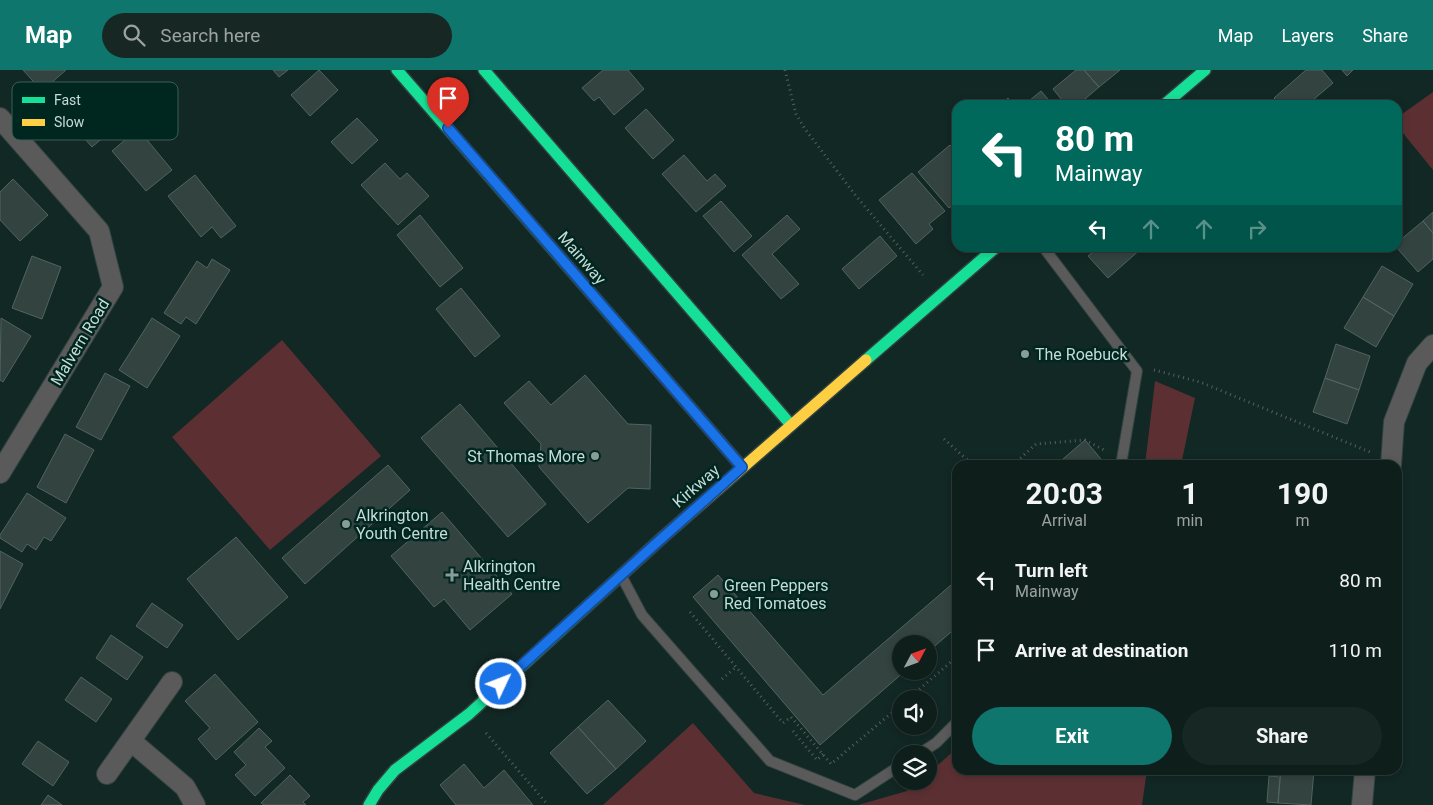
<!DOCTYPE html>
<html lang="en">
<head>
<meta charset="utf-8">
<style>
  :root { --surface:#0e1e1b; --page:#172724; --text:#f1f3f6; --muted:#9ba2a3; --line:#2e3c3a; --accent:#0f766e }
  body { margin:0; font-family:Roboto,sans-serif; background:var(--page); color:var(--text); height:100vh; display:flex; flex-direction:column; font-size:19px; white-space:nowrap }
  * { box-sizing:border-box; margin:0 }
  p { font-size:16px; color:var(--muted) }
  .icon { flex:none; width:28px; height:28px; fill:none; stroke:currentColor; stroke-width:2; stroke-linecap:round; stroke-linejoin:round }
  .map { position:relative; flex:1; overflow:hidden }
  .sheet { position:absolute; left:952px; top:390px; width:450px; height:315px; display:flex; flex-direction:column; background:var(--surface); border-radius:15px; box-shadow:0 2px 8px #0003,0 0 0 1px var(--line) }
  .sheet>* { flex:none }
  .top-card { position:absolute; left:952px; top:30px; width:450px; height:152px; border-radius:15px; box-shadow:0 2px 8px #0003,0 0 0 1px var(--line); background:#00695c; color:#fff; overflow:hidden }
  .needle { width:32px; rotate:49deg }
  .tools { position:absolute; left:892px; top:565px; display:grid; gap:10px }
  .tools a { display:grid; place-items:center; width:45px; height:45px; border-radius:50%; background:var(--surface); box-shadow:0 2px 8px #0003,0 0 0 1px var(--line); font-size:25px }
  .pin { position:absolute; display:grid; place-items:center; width:42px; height:42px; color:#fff; margin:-51px -21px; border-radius:50% 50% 50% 0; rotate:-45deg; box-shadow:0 0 5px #0007 }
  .pin .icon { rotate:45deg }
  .me { position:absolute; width:55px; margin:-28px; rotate:47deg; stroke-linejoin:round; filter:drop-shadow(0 0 4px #0008) }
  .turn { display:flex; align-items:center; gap:18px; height:105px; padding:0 20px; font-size:22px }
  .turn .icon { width:65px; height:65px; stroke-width:2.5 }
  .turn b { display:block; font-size:35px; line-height:42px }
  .lanes { display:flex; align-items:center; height:48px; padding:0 20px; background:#0003; justify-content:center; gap:25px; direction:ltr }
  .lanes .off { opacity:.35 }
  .eta { display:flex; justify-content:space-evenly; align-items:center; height:85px; text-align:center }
  .eta b { font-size:30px; font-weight:700; line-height:35px }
  .button { display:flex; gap:10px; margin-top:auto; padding:10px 20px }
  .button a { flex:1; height:58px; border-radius:30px; background:var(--accent); color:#fff; font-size:20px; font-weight:700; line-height:58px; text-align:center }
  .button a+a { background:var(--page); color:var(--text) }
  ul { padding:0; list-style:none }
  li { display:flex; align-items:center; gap:15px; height:70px; padding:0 20px }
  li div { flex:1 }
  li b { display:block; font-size:19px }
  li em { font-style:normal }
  header { display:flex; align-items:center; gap:30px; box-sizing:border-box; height:70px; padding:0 25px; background:var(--accent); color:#fff }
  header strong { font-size:24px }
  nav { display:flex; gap:28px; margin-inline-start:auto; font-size:18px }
  .search { width:350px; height:45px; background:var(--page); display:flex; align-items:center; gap:12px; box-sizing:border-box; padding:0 18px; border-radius:28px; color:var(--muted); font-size:19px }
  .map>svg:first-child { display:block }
  .green { fill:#5c3033 }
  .building { fill:#334340; stroke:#526360 }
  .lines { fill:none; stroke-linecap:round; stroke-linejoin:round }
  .lane-casing { stroke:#314340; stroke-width:12 }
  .street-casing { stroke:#314340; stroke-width:22 }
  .fast-casing { stroke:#314340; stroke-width:14 }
  .slow-casing { stroke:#314340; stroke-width:14 }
  .path { stroke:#595e5c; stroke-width:3; stroke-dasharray:1 4; stroke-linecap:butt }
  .lane { stroke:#5b5a5a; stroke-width:10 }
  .street { stroke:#5b5a5a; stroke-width:20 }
  .fast { stroke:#16e098; stroke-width:11 }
  .slow { stroke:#ffcf43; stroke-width:11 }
  .route-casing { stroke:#114b97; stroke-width:12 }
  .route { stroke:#1a73e8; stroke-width:9 }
  .poi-dot { fill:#889c98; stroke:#002620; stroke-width:2 }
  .labels { text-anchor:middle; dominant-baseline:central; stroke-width:5; stroke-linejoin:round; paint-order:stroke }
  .street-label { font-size:16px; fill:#c7dbd6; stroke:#002620 }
  .poi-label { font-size:16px; fill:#c7dbd6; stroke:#002620; text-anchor:start }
  .key { fill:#002620; stroke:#3c5c57; stroke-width:1 }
  .key-label { font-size:14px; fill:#c7dbd6 }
</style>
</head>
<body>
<header>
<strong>Map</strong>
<div class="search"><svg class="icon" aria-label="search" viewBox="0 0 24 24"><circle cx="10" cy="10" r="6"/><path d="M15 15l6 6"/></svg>Search here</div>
<nav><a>Map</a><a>Layers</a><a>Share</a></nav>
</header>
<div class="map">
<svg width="1433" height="735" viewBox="0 0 1433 735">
  <rect width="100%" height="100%" fill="#122824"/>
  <path class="green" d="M 1433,22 L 1433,100 L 1398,57 L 1398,47 Z
    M 282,270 L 381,386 L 270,480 L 172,367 Z
    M 1155,311 L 1195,328 L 1181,395 L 1145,395 Z
    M 693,653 L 754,723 L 805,735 L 603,735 Z
    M 957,678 L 958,700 L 1147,700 L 1142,735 L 858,735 L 907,721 L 919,711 L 929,711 L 929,703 Z"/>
  <path class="building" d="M 23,0 L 66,0 L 42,21 Z
    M 273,0 L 288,0 L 279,7 Z
    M 319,0 L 338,20 L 310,46 L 291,25 Z
    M 603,0 L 628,0 L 644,19 L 614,45 L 599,27 L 594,31 L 582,18 Z
    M 1076,0 L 1084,0 L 1099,17 L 1078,35 L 1066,35 L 1053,19 Z
    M 1084,0 L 1120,0 L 1099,17 Z
    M 1306,0 L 1322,0 L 1333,13 L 1307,35 L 1280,35 L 1274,28 Z
    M 1342,0 L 1353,0 L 1347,6 Z
    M 83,14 L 119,54 L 92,77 L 57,37 Z
    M 1041,21 L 1053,35 L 1024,35 Z
    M 1008,28 L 1014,35 L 1000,35 Z
    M 646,39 L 674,70 L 653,89 L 625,58 Z
    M 357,48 L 378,70 L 352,94 L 331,72 Z
    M 138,59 L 172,100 L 146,121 L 112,81 Z
    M 950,75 L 958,84 L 958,131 L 949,138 L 918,102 Z
    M 684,85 L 707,111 L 715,104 L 726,116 L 696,142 L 662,104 Z
    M 385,93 L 400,109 L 407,103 L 429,126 L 398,155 L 361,115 Z
    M 912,103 L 945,141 L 929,154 L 933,159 L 916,174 L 879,130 Z
    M 195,105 L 236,156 L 221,168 L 212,157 L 201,167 L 168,126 Z
    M 13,109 L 48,145 L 20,171 L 0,150 L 0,122 Z
    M 721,131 L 752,166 L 734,182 L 703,146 Z
    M 1433,142 L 1433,163 L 1423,151 Z
    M 420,145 L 463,198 L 440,217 L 397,165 Z
    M 787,145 L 800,159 L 772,184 L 799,214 L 781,229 L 742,185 Z
    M 1423,151 L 1433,163 L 1433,189 L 1418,202 L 1397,178 L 1398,172 Z
    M 880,166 L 897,186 L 859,219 L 842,199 Z
    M 1098,178 L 1142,178 L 1108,208 L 1088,186 Z
    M 32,186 L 61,197 L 42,249 L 12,238 Z
    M 212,189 L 230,200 L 196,254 L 186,247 L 181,254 L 164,243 L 197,191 L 207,198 Z
    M 1382,196 L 1413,214 L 1394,246 L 1363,227 Z
    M 461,218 L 500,266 L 475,287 L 436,239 Z
    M 1363,227 L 1394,246 L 1376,277 L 1344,258 Z
    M 1,248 L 31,266 L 3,312 L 0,310 Z
    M 152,248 L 180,266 L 147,318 L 119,300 Z
    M 1336,274 L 1370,286 L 1359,320 L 1325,308 Z
    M 105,303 L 130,316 L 101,370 L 76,357 Z
    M 585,305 L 628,354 L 651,355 L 650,419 L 628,418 L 588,453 L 539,397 L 541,374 L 504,333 L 529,311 L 551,335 Z
    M 1325,308 L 1359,320 L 1347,354 L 1313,342 Z
    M 460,334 L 546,434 L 508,467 L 421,368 Z
    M 65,364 L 94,380 L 66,433 L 37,417 Z
    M 1085,370 L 1106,395 L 1066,395 L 1067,394 L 1063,389 Z
    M 388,395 L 410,420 L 305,514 L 282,488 Z
    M 27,423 L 66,448 L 51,471 L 44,467 L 36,480 L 27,474 L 22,482 L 0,468 L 0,465 Z
    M 442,442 L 512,524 L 470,560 L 444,529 L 434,537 L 391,486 Z
    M 236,467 L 288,527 L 238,570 L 187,509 Z
    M 0,481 L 23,494 L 0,539 Z
    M 718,505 L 823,625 L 958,509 L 958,556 L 929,581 L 929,574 L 901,574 L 901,601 L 905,601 L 820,675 L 693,527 Z
    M 152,533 L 183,555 L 167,578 L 136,556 Z
    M 111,565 L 143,587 L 127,610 L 96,588 Z
    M 215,604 L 258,652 L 216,690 L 198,669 L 210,658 L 185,631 Z
    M 81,607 L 112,629 L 96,652 L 65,630 Z
    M 608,630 L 646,671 L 616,699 L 578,657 Z
    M 578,657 L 616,699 L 587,724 L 550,683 Z
    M 259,658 L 272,671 L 265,677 L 285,698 L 255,726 L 235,705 L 246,695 L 234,682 Z
    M 38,671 L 69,692 L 53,716 L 22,694 Z
    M 464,694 L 484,718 L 504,700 L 533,735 L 456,735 L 440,715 Z
    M 1281,700 L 1314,700 L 1311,735 L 1278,733 Z
    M 290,705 L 310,726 L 303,732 L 306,735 L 264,735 L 261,733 Z
    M 1269,706 L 1280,707 L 1278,733 L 1267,732 Z
    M 48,725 L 62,735 L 41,735 Z"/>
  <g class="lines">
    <g class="lane-casing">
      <path id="lane" d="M 1044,178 L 1137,301 L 1121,395
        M 622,507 L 642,545 L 770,691 L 855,725 L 901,695
        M 919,684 L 936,673 L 958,651"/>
    </g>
    <g class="street-casing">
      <path id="street" d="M 0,48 L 99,161 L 113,217 L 0,403
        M 1391,395 L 1394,352 L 1417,293 L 1433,275
        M 131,671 L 185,717 L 195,735
        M 107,704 L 172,612
        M 1362,735 L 1365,700"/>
    </g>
    <g class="fast-casing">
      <path id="fast" d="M 397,0 L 656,298
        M 484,0 L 791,355
        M 1164,35 L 1205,0
        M 866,290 L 995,178
        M 369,735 L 378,720 L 395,700 L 469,644 L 662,468"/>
    </g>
    <g class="slow-casing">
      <path id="slow" d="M 656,298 L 742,397
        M 662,468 L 866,290"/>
    </g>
    <path class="path" d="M 785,0 L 796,44 L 805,59 L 856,126 L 923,205
      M 1154,300 L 1200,312 L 1370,382
      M 944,369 L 973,395
      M 1013,395 L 1036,374 L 1085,370 L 1106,381
      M 690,542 L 783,653 L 791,647 L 831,694 L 901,635
      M 722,609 L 737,596
      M 908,629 L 958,586
      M 793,661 L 817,690 L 823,684
      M 486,663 L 548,735"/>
    <use href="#lane" class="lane"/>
    <use href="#street" class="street"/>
    <use href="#fast" class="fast"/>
    <use href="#slow" class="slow"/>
  </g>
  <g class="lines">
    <g class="route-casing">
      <path id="route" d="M 448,58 L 742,397 L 652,477 L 501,614"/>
    </g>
    <use href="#route" class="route"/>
  </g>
  <g class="poi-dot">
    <circle cx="1025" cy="284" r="5"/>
    <circle cx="595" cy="386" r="5"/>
    <circle cx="346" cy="454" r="5"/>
    <path d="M449.5 497.5h5v5h5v5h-5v5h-5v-5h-5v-5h5z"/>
    <circle cx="714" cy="524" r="5"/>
  </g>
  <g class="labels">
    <g class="street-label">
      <text transform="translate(582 188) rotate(49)">Mainway</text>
      <text transform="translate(80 272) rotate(-59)">Malvern Road</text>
      <text transform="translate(696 416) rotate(-41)">Kirkway</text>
    </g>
    <g class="poi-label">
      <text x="1035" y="284">The Roebuck</text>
      <text x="585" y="386" text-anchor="end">St Thomas More</text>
      <text x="356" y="445">Alkrington<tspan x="356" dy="18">Youth Centre</tspan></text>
      <text x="463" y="496">Alkrington<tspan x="463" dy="18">Health Centre</tspan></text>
      <text x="724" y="515">Green Peppers<tspan x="724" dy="18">Red Tomatoes</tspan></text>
    </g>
  </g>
  <rect x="12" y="12" width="166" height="58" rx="8" class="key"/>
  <rect x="22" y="27" width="23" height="6" fill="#16e098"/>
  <rect x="22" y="49" width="23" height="7" fill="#ffcf43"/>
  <g class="key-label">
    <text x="54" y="35">Fast</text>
    <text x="54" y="57">Slow</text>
  </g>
</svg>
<div class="tools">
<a><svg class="needle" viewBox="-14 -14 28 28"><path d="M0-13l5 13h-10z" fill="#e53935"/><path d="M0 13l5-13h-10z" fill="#9ba2a3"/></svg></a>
<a><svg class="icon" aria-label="sound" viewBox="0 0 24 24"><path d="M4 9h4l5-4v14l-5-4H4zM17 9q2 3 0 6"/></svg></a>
<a><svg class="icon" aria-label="layers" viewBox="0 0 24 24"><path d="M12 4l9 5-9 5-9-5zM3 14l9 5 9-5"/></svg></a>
</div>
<div class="pin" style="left:448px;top:58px;background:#d93025"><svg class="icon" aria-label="arrive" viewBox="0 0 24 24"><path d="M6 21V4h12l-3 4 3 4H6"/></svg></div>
<svg class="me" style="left:501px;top:614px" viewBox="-20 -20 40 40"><circle r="17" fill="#1a73e8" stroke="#fff" stroke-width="3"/><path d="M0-11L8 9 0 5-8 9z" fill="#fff"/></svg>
<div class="top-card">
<div class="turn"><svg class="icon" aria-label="left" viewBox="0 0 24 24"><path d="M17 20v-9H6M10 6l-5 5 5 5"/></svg><div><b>80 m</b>Mainway</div></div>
<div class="lanes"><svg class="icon" aria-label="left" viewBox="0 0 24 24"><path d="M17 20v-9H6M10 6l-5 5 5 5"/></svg><svg class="icon off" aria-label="ahead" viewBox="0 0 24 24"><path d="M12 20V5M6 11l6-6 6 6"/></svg><svg class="icon off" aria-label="ahead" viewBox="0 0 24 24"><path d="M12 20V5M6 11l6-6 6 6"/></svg><svg class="icon off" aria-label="right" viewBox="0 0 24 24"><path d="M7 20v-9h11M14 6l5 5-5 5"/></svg></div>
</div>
<section class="sheet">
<div class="eta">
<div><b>20:03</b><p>Arrival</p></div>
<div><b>1</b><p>min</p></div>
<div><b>190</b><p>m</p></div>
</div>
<ul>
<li><svg class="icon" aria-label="left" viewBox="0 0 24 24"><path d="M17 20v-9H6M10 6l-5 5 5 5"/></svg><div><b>Turn left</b><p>Mainway</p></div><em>80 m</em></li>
<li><svg class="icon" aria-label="arrive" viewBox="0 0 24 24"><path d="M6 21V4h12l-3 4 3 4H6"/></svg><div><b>Arrive at destination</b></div><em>110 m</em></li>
</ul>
<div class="button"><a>Exit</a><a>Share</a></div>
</section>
</div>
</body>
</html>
